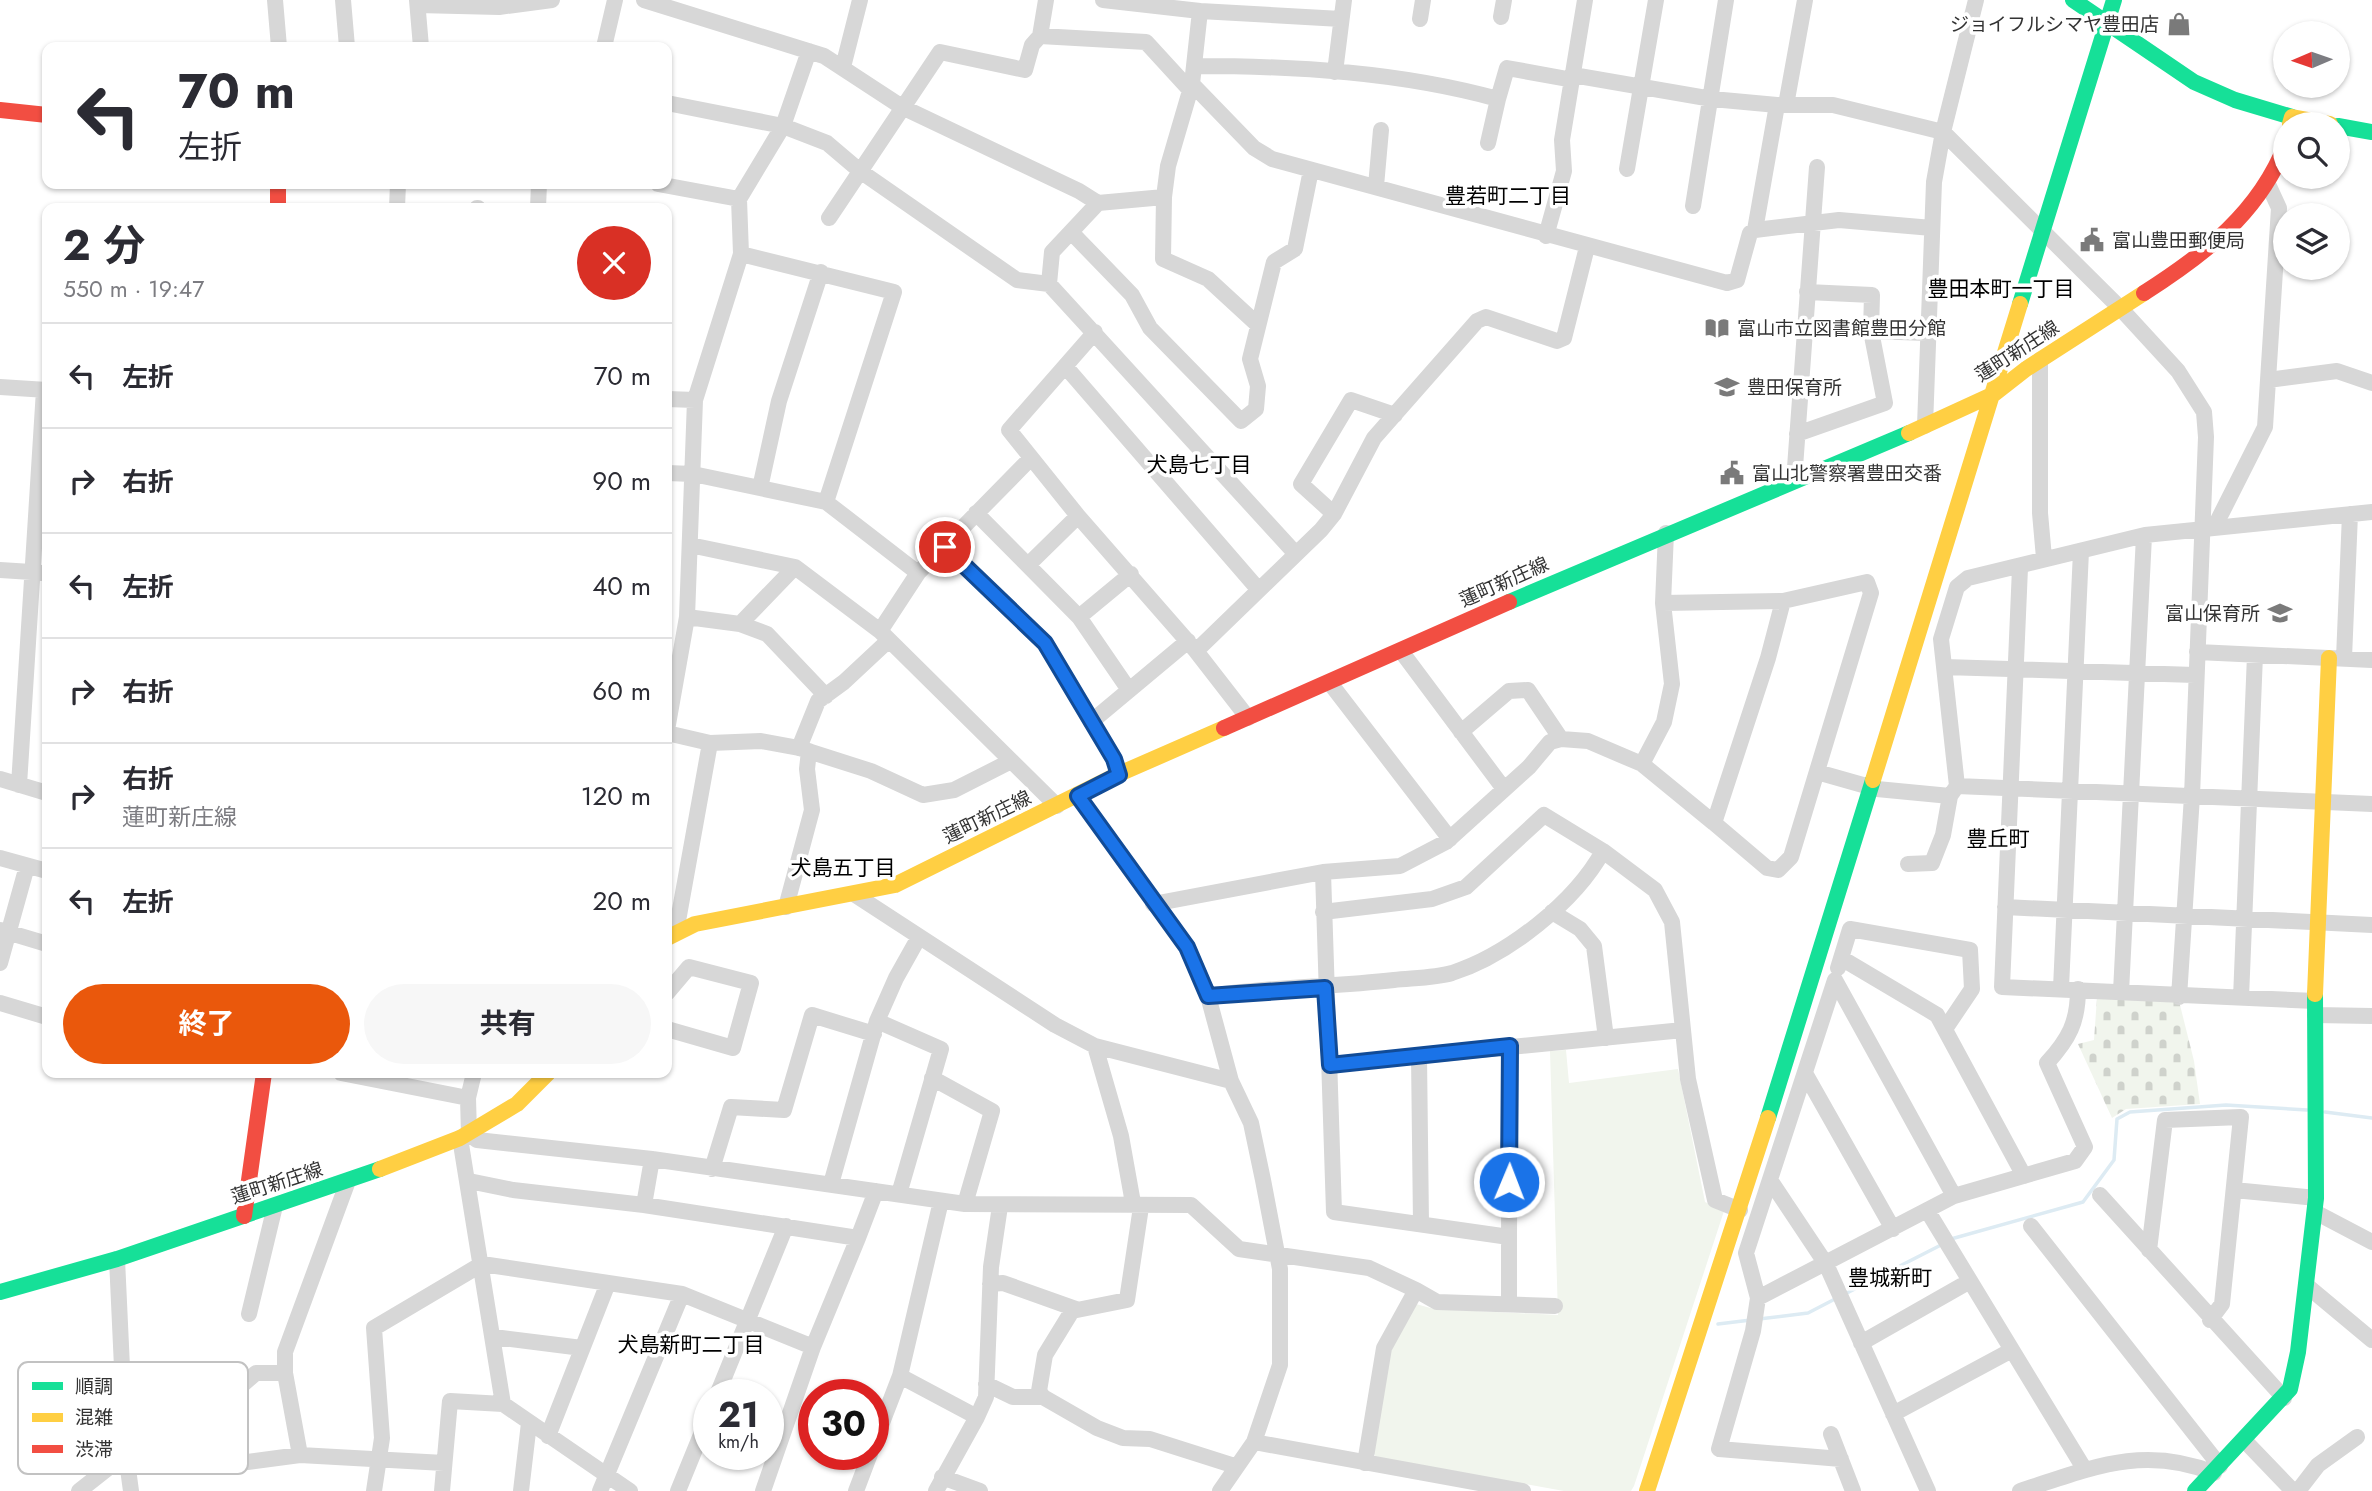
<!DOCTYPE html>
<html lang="ja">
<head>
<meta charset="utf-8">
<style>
  :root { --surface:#fff; --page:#f7f7f7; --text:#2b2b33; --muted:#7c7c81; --line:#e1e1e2; --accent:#ea580c }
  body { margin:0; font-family:Jost,"Noto Sans JP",sans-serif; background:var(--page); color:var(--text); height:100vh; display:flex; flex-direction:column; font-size:26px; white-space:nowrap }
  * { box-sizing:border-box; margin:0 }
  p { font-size:23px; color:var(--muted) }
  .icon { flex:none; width:38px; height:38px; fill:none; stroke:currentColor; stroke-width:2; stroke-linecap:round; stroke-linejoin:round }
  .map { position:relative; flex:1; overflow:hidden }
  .details { position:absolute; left:42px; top:203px; width:630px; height:875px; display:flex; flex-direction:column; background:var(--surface); border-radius:14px; box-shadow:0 2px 5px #0004 }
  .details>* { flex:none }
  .hud { position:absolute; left:42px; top:42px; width:630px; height:147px; border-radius:14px; box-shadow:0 2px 5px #0004; background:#fff; color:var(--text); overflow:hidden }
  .needle { width:46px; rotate:268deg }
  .tools { position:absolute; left:2273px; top:21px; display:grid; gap:14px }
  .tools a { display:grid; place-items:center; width:77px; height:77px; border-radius:50%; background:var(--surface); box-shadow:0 2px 5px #0004; font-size:35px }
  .speed { position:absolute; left:693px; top:1379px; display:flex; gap:14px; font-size:35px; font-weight:700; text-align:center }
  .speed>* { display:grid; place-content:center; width:91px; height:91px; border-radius:50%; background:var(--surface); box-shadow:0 2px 5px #0004; line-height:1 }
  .speed small { font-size:18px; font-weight:400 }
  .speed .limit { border:10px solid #d22; background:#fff; color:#111 }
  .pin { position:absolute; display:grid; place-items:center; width:60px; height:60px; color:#fff; margin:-30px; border:4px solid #fff; border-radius:50%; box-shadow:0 2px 7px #0007 }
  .me { position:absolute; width:77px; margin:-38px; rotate:1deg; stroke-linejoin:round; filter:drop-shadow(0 0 5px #0008) }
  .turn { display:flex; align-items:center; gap:24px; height:147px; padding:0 21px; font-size:32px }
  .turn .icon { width:91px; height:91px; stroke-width:2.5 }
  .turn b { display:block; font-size:49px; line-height:60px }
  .round { display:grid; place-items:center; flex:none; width:74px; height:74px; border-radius:37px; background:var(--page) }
  .head { display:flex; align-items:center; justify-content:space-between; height:119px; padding:0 21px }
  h1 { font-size:42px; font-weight:700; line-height:52px }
  .action { display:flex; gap:14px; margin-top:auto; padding:14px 21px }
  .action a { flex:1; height:80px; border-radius:42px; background:var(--accent); color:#fff; font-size:28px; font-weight:700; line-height:80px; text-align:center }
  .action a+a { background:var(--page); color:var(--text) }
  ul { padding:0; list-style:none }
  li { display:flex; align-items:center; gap:21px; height:105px; padding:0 21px; border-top:2px solid var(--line) }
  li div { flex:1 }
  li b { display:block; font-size:26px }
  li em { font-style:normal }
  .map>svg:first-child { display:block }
  .cemetery { fill:url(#cemetery-stones) }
  .park { fill:#f1f5ed }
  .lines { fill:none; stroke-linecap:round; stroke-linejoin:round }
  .stream { stroke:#ddebf3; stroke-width:3.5 }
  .street { stroke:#d7d7d7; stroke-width:16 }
  .fast { stroke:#16e098; stroke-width:16 }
  .slow { stroke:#ffcf43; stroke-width:16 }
  .jam { stroke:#f24e42; stroke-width:16 }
  .route-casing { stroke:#114b97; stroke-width:18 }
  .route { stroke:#1a73e8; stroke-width:12 }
  .labels { text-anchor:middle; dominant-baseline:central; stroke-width:7; stroke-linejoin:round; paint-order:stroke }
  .poi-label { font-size:19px; fill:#333; stroke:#fff; text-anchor:start }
  .street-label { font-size:19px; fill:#333; stroke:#fff }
  .neighbourhood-label { font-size:21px; fill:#000; stroke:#fff }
  .key { fill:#fff; stroke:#c2c2c2; stroke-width:2 }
  .key-label { font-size:19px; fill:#333 }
</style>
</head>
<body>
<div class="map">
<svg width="2372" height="1491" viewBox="0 0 2372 1491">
  <defs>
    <pattern id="cemetery-stones" width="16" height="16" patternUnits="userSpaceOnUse" patternTransform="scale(1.75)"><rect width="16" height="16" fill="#f1f5ed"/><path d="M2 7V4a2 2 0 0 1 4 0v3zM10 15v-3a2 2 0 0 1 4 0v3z" fill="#cfd2cc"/></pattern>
  </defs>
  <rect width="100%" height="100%" fill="#fff"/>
  <path class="cemetery" d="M 2097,998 L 2179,1001 L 2194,1061 L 2200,1104 L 2126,1109 L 2112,1118 L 2078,1044 L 2094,1040 Z"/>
  <path class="park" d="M 1566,1050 L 1569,1083 L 1678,1069 L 1705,1202 L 1724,1211 L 1634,1486 L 1631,1491 L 1564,1491 L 1376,1457 L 1373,1452 L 1389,1354 L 1416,1304 L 1434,1309 L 1558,1315 L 1550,1051 Z"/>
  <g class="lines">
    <path class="stream" d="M 2325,1112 L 2372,1118
      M 1951,1239 L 2083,1202 L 2114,1160 L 2117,1119 L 2130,1112 L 2226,1105 L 2307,1110
      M 1845,1294 L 1941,1245
      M 1759,1319 L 1808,1313 L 1835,1299
      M 1718,1324 L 1751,1320"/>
    <path class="street" d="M 275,0 L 279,47
      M 343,0 L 347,47
      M 417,0 L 421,47
      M 644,0 L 824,56 L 902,107 L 1079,191 L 1098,203
      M 1103,0 L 1200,11 L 1192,84 L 1168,166 L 1164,197 L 1098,203 L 1052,252 L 1049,284 L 1295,553
      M 418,5 L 499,7 L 552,0
      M 1200,11 L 1341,19
      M 1501,17 L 1504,0
      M 1420,19 L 1423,0
      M 1040,36 L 1146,42 L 1190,90
      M 604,47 L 615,0
      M 1194,66 C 1296,66 1400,72 1498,99 L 1507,68 L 1573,80
      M 843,67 L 860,0
      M 1335,72 L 1344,0
      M 1573,75 L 1712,99 L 1777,105 L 1833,105 L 1943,132 L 2122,310 L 2178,371 L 2204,412 L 2206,437 L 2192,796 L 2179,997
      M 1192,84 L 1254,148 L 1272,159 L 1727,283 L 1737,280 L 1750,233 L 1755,230 L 1839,220 L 1932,228
      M 667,103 L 783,126 L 827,143 L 860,171 L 1017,280 L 1049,284
      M 1786,105 L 1805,0
      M 1488,143 L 1498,99
      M 1627,169 L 1656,0
      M 658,184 L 739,199
      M 1376,186 L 1381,130
      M 1164,197 L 1163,259 L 1208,279 L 1258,325
      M 1693,206 L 1726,0
      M 397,208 L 398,184
      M 477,208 L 478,208
      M 538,208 L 539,184
      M 829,218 L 940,52 L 1025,70 L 1032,45 L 1040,36 L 1046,0
      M 1755,230 L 1777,105
      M 1071,232 L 1132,295 L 1150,328 L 1241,421 L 1256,409 L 1258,386 L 1250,359 L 1274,262 L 1295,249 L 1311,170
      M 1546,236 L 1564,171 L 1562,140 L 1585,0
      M 741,254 L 894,292 L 826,502
      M 1871,331 L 1927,333
      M 1095,332 L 1009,430 L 1078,516 L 1196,651 L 1321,530 L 1334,514 L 1374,438 L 1477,321 L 1486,317 L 1557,341 L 1564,338 L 1587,247
      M 2040,360 L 2040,513 L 2044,558
      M 1065,366 L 1258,589
      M 2268,380 L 2337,371 L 2372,383
      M 0,387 L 47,390
      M 667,399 L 695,400
      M 1925,426 L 1934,182 L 1943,132 L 1976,0
      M 1797,434 L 1885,403 L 1871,331 L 1872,295 L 1807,292
      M 667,473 L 693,474 L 826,502 L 918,573 L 880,631 L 1057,806
      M 1794,481 L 1817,167
      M 760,488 L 779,401 L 821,272
      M 976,513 L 1079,617 L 1129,690
      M 1334,514 L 1301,484 L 1351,400 L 1395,415
      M 2214,528 L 2265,427 L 2279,208 L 2268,184
      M 690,545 L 795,567 L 880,631
      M 945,547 L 1045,643 L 1114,759 L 1119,774
      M 1028,565 L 1078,516
      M 2020,568 L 2002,987 L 2315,1001
      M 0,570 L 47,573
      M 918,573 L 1031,458
      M 1867,582 L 1871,593 L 1791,857 L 1778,870 L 1767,868 L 1714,823 L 1768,658 L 1783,601 Z
      M 1663,603 L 1783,601
      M 687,617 L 740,624 L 767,634 L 826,696
      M 1079,617 L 1131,574
      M 740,624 L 795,567
      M 1196,651 L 1248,718
      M 1401,651 L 1504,789
      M 2197,652 L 2372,660
      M 2344,658 L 2350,514
      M 1944,667 L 2195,675
      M 1330,683 L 1450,839
      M 1091,722 L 1188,641
      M 667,730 L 687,617 L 695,400 L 741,254 L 739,199 L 783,126 L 809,51
      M 1461,732 L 1509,691 L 1528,690 L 1561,739
      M 667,733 L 710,743 L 676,932
      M 710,743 L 761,741 L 799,748 L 871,771 L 923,795 L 954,790 L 1011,761
      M 799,748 L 818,701 L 844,682 L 889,640
      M 1642,764 L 1664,722 L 1672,684 L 1663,603 L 1666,533
      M 1817,772 L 1877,789 L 1950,796 L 1957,786 L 1941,639 L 1957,587 L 1968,578 L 2145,535 L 2372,512
      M 0,779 L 47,793
      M 19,785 L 44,390
      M 1957,786 L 2372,804
      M 1078,796 L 1187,947 L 1208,996 L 1231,1081 L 1251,1123 L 1263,1180 L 1280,1269 L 1280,1365 L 1254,1442 L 1220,1491
      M 0,858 L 47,871
      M 1908,864 L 1932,863 L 1943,835 L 1950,796
      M 1323,872 L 1334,1212 L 1509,1237 L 1510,1046
      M 854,894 L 1055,1025 L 1095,1046 L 1231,1081
      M 1153,904 L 1323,872 L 1400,866 L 1446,842 L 1529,767 L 1550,742 L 1561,739 L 1588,741 L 1642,764 L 1714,823
      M 786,907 L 812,810 L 807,769 L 809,751
      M 2005,907 L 2372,925
      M 1323,912 L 1432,899 L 1466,887 L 1544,815 L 1603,851
      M 1552,912 L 1580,929 L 1594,946 L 1606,1038
      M 0,930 L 47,944
      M 1841,958 L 1937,1015 L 2024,1176
      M 0,963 L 27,866
      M 1838,968 L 1850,929 L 1970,950 L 1972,989 L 1945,1029
      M 2061,988 L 2081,551
      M 2121,992 L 2144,536
      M 667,993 L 689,967 L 751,983 L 733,1048 L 667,1029
      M 1208,996 C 1270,987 1332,987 1394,980 C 1413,978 1435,978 1452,973 C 1508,955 1575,902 1603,851 L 1655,890 L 1672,922 L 1683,1030 L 1330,1065
      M 2241,998 L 2255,655
      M 0,1003 L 47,1017
      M 2315,1015 L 2372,1016
      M 877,1021 L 941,1049 L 899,1194
      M 1683,1030 L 1688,1079 L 1715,1200 L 1740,1210
      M 1095,1046 L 1121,1136 L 1133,1203
      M 1419,1056 L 1421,1224
      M 341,1073 L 468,1098
      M 474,1073 L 468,1098 L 469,1134 L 477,1140 L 652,1159 L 965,1204 L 1191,1205 L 1239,1249 L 1369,1268 L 1416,1290 L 1384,1348 L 1365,1463
      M 1806,1075 L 1893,1229
      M 932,1078 L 992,1111 L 965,1204
      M 460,1138 L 503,1404 L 630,1491
      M 712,1169 L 731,1107 L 784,1110 L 812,1015 L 874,1034
      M 1770,1180 L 1826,1264 L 1928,1491
      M 469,1181 L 513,1190 L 644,1205 L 858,1238 L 813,1347 L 763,1491
      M 831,1184 L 877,1021 L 896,978 L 919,937
      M 2234,1190 L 2316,1198
      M 2100,1195 L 2284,1398
      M 1954,1196 L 1835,980 L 1746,1253 L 1758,1298 L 1954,1196 L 2075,1161 L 2085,1147 L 2047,1063 C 2069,1039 2078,1022 2078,989
      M 644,1205 L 652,1159
      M 1141,1207 L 1127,1300 L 1072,1311 L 1045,1355 L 1039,1391 L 1043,1397 L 1097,1428 L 1123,1438 L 1150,1439 L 1235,1466
      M 1927,1210 L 2085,1470
      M 2315,1212 L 2372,1242
      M 2031,1226 L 2220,1466
      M 1509,1237 L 1509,1304
      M 858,1238 L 876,1191
      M 2149,1250 L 2165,1120 L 2241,1117 L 2222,1304 L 2210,1320
      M 117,1259 L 126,1454 L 131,1491
      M 990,1284 L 1003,1283 L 1076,1309
      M 2306,1285 L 2372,1340
      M 1416,1290 L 1437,1302 L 1555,1306
      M 1758,1298 L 1753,1331 L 1719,1449 L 1841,1459
      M 249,1314 L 275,1206
      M 494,1337 L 582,1348
      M 1861,1343 L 1970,1281
      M 285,1373 L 300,1455
      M 900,1376 L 977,1417 L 936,1491
      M 986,1384 L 1013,1397 L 1043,1397
      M 717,1395 L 786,1226
      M 1893,1414 L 2012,1350
      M 977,1417 L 986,1397 L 991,1267 L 1000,1206
      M 1831,1434 L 1853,1491
      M 548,1436 L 608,1283
      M 2244,1440 L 2293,1491
      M 1254,1442 L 1523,1491
      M 873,1446 L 900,1376 L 941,1201
      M 225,1465 L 300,1455 L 444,1463
      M 942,1477 L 980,1491
      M 79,1491 L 126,1454 L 198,1405 L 233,1393 L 256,1373 L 285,1373 L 285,1352 L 348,1181
      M 374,1491 L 382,1438 L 374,1328 L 482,1264 L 682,1294 L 813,1347
      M 442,1491 L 450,1401 L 503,1404
      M 521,1491 L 529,1423
      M 600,1491 L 682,1294
      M 678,1491 L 709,1415
      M 856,1491 L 870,1454
      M 2020,1491 C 2089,1469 2142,1444 2214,1473
      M 2298,1491 L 2318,1465 L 2357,1437"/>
    <path class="fast" d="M 2073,0 L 2194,82 L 2235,100 L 2292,117
      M 2338,126 L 2372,132
      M 2020,304 L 2114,0
      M 1509,602 L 1909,433
      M 1768,1118 L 1873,780
      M 0,1292 L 117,1259 L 380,1169
      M 2195,1491 L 2290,1389 L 2298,1352 L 2316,1198 L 2315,994"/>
    <path class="slow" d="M 2290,124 L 2292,117 L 2330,124
      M 1909,433 L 1994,394 L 2026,369 L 2144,293
      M 1873,780 L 2020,304
      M 667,938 L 695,924 L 895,885 L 1119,774 L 1224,728
      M 2315,994 L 2329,658
      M 380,1169 L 460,1138 L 517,1104 L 548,1073
      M 1647,1491 L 1768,1118"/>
    <path class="jam" d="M 0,110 L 47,115
      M 278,184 L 278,208
      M 2144,293 C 2205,254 2259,213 2286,144
      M 1224,728 L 1509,602
      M 244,1216 L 264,1073"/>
  </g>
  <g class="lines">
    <g class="route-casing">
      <path id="route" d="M 945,547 L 1045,643 L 1114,759 L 1119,775 L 1078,796 L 1187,947 L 1208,996 L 1325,988 L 1330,1065 L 1510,1046 L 1509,1182"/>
    </g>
    <use href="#route" class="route"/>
  </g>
  <defs>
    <g id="shop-bare" transform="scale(1.89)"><path d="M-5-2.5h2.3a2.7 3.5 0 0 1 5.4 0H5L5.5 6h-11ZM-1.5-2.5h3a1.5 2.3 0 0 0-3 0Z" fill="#7a7a7a" stroke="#fff" stroke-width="2.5" paint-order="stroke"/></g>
    <g id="civic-bare" transform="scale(1.89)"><path d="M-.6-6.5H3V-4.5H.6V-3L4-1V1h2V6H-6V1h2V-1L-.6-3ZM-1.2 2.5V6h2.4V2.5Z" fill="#7a7a7a" stroke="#fff" stroke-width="2.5" paint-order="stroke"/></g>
    <g id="library-bare" transform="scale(1.89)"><path d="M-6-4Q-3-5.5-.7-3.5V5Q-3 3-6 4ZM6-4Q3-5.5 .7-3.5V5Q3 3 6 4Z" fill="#7a7a7a" stroke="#fff" stroke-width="2.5" paint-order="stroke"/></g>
    <g id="school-bare" transform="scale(1.89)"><path d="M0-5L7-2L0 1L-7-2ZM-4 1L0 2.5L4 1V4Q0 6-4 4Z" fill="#7a7a7a" stroke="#fff" stroke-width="2.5" paint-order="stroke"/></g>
  </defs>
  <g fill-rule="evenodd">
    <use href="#shop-bare" x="2179" y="24"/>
    <use href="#civic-bare" x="2092" y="240"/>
    <use href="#library-bare" x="1717" y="328"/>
    <use href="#school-bare" x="1727" y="387"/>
    <use href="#civic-bare" x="1732" y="473"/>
    <use href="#school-bare" x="2280" y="613"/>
  </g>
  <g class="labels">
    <g class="poi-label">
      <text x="2159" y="24" text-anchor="end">ジョイフルシマヤ豊田店</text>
      <text x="2112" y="240">富山豊田郵便局</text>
      <text x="1737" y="328">富山市立図書館豊田分館</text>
      <text x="1747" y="387">豊田保育所</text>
      <text x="1752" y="473">富山北警察署豊田交番</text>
      <text x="2260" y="613" text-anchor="end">富山保育所</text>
    </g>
    <g class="street-label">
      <text transform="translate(2017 351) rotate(-33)">蓮町新庄線</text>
      <text transform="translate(1504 582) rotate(-24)">蓮町新庄線</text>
      <text transform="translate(987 817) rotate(-26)">蓮町新庄線</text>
      <text transform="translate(277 1183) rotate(-18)">蓮町新庄線</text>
    </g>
    <g class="neighbourhood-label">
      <text x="1508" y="196">豊若町二丁目</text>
      <text x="2001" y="289">豊田本町一丁目</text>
      <text x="1199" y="465">犬島七丁目</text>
      <text x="1998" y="839">豊丘町</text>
      <text x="843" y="868">犬島五丁目</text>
      <text x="1890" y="1278">豊城新町</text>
      <text x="691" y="1345">犬島新町二丁目</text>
    </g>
  </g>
  <rect x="18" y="1362" width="230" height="112" rx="10" class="key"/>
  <rect x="32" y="1382" width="31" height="8" fill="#16e098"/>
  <rect x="32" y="1413" width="31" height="9" fill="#ffcf43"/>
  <rect x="32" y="1445" width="31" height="8" fill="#f24e42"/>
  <g class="key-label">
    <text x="75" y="1393">順調</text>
    <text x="75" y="1424">混雑</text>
    <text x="75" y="1456">渋滞</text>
  </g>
</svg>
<div class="tools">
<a><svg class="needle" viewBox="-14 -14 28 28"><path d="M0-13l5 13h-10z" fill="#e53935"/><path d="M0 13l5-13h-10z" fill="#7c7c81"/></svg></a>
<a><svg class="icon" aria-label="search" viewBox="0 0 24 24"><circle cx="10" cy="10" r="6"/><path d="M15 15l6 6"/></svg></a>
<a><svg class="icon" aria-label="layers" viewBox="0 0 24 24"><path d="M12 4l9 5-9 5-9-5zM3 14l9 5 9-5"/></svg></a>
</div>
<div class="speed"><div>21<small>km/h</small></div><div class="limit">30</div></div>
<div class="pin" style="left:945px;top:547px;background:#d93025"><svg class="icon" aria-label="arrive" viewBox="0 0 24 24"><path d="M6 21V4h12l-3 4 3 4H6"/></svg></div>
<svg class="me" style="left:1509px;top:1182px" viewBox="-20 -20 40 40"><circle r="17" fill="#1a73e8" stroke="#fff" stroke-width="3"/><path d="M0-11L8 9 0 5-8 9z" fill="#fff"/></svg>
<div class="hud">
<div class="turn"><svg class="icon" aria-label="left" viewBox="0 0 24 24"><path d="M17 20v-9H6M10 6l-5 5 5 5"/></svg><div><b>70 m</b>左折</div></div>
</div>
<section class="details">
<div class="head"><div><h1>2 分</h1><p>550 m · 19:47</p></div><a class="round" style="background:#d93025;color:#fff"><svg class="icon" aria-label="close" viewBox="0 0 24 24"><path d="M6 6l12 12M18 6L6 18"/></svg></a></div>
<ul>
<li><svg class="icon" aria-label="left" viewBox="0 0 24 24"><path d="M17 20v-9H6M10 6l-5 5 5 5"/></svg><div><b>左折</b></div><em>70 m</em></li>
<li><svg class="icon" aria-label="right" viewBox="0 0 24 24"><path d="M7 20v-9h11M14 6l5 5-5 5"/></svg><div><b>右折</b></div><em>90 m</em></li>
<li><svg class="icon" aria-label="left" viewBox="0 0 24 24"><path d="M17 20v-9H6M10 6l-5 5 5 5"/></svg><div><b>左折</b></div><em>40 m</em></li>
<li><svg class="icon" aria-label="right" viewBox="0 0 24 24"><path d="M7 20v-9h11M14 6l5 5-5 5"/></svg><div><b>右折</b></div><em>60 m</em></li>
<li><svg class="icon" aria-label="right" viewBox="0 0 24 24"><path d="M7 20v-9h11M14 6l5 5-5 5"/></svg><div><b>右折</b><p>蓮町新庄線</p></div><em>120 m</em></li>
<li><svg class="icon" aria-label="left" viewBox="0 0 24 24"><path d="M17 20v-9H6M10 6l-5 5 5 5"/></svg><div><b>左折</b></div><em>20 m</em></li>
</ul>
<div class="action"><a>終了</a><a>共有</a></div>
</section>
</div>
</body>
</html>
